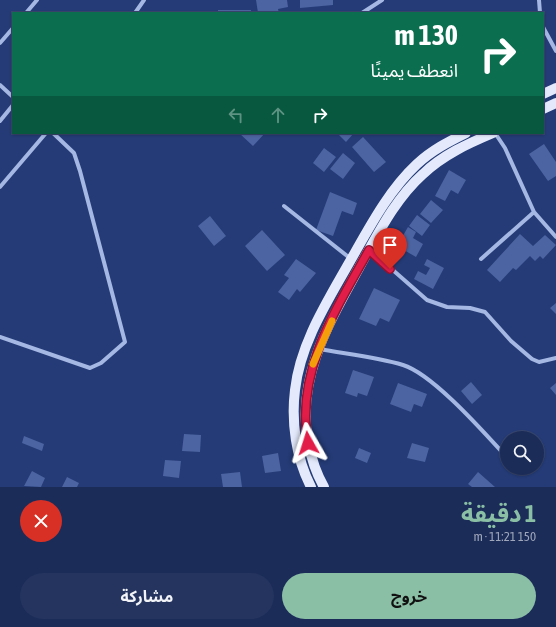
<!DOCTYPE html>
<html lang="ar">
<head>
<meta charset="utf-8">
<style>
  :root { --surface:#1b2c59; --page:#24345f; --text:#f1f3f6; --muted:#a0a7ba; --line:#39486f; --accent:#8abfa5 }
  body { margin:0; font-family:"Asap Condensed","Noto Sans Arabic",sans-serif; background:var(--page); color:var(--text); direction:rtl; height:100vh; display:flex; flex-direction:column; font-size:15px; white-space:nowrap }
  * { box-sizing:border-box; margin:0 }
  p { font-size:13px; color:var(--muted) }
  .icon { flex:none; width:22px; height:22px; fill:none; stroke:currentColor; stroke-width:2; stroke-linecap:round; stroke-linejoin:round }
  .map { position:relative; height:487px; overflow:hidden; direction:ltr }
  .details { display:flex; flex-direction:column; background:var(--surface); flex:1 }
  .details>* { flex:none }
  .guide { position:absolute; left:12px; top:12px; width:532px; height:122px; border-radius:0px; box-shadow:0 1px 3px #0004,0 0 0 1px var(--line); direction:rtl; background:#0b6e4f; color:#fff; overflow:hidden }
  .tools { position:absolute; left:500px; top:431px; display:grid; gap:8px }
  .tools a { display:grid; place-items:center; width:44px; height:44px; border-radius:50%; background:var(--surface); box-shadow:0 1px 3px #0004,0 0 0 1px var(--line); font-size:20px }
  .pin { position:absolute; display:grid; place-items:center; width:34px; height:34px; color:#fff; margin:-41px -17px; border-radius:50% 50% 50% 0; rotate:-45deg; box-shadow:0 0 4px #0007 }
  .pin .icon { rotate:45deg }
  .me { position:absolute; width:44px; margin:-22px; rotate:354deg; stroke-linejoin:round; filter:drop-shadow(0 0 3px #0008) }
  .turn { display:flex; align-items:center; gap:14px; height:84px; padding:0 20px; font-size:18px }
  .turn .icon { width:52px; height:52px; stroke-width:2.5 }
  .turn b { display:block; font-size:28px; line-height:34px }
  .lanes { display:flex; align-items:center; height:38px; padding:0 20px; background:#0003; justify-content:center; gap:20px; direction:ltr }
  .lanes .off { opacity:.35 }
  .round { display:grid; place-items:center; flex:none; width:42px; height:42px; border-radius:21px; background:var(--page) }
  .summary { display:flex; align-items:center; justify-content:space-between; height:68px; padding:0 20px }
  h1 { font-size:24px; font-weight:700; line-height:30px; color:var(--accent) }
  .button { display:flex; gap:8px; margin-top:auto; padding:8px 20px }
  .button a { flex:1; height:46px; border-radius:24px; background:var(--accent); color:#111; font-size:16px; font-weight:700; line-height:46px; text-align:center }
  .button a+a { background:var(--page); color:var(--text) }
  .map>svg:first-child { display:block }
  .building { fill:#4c64a1 }
  .lines { fill:none; stroke-linecap:round; stroke-linejoin:round }
  .minor { stroke:#a5b7e3; stroke-width:4 }
  .primary { stroke:#e4eafc; stroke-width:10 }
  .route-casing { stroke:#92132f; stroke-width:10 }
  .route { stroke:#e11d48; stroke-width:7 }
  .slow { stroke:#f59e0b; stroke-width:7 }
</style>
</head>
<body>
<div class="map">
<svg width="556" height="487" viewBox="0 0 556 487">
  <rect width="100%" height="100%" fill="#243b77"/>
  <path class="building" d="M 256,0 L 287,0 L 288,7 L 278,9 L 279,13 L 258,13 Z
    M 300,0 L 333,0 L 333,5 L 300,8 Z
    M 218,10 L 251,10 L 251,13 L 218,13 Z
    M 239,133 L 265,133 L 253,146 Z
    M 337,133 L 354,133 L 346,142 Z
    M 363,137 L 386,162 L 374,172 L 352,147 Z
    M 544,144 L 556,162 L 556,176 L 548,181 L 529,154 Z
    M 324,148 L 336,157 L 324,172 L 313,163 Z
    M 343,153 L 355,163 L 343,179 L 330,169 Z
    M 449,170 L 466,180 L 458,194 L 451,190 L 445,201 L 435,196 Z
    M 330,192 L 357,203 L 353,215 L 342,211 L 333,236 L 316,230 Z
    M 431,200 L 443,210 L 431,223 L 420,214 Z
    M 417,215 L 430,225 L 422,236 L 409,226 Z
    M 210,216 L 226,236 L 214,246 L 198,226 Z
    M 408,227 L 416,232 L 413,238 L 423,244 L 416,257 L 397,246 Z
    M 262,230 L 285,255 L 267,271 L 245,246 Z
    M 520,234 L 533,246 L 545,235 L 556,245 L 543,259 L 540,256 L 535,261 L 530,256 L 516,270 L 513,268 L 500,282 L 487,270 Z
    M 296,259 L 316,273 L 300,292 L 297,289 L 289,300 L 278,292 L 289,278 L 284,275 Z
    M 427,259 L 444,268 L 433,289 L 414,279 L 418,271 L 426,275 L 430,268 L 424,265 Z
    M 374,288 L 400,300 L 389,322 L 380,318 L 376,326 L 359,319 Z
    M 556,303 L 556,314 L 550,308 Z
    M 353,370 L 374,377 L 367,396 L 358,393 L 357,397 L 345,393 Z
    M 471,382 L 482,395 L 472,404 L 461,391 Z
    M 398,383 L 427,394 L 422,407 L 414,404 L 411,412 L 390,404 Z
    M 556,383 L 556,395 L 550,388 Z
    M 184,434 L 201,435 L 200,452 L 182,451 Z
    M 24,436 L 44,444 L 42,451 L 22,443 Z
    M 412,443 L 429,448 L 425,462 L 407,458 Z
    M 359,448 L 371,453 L 367,463 L 355,458 Z
    M 278,453 L 281,471 L 265,473 L 262,456 Z
    M 165,460 L 181,461 L 179,478 L 163,476 Z
    M 32,471 L 45,478 L 41,487 L 24,486 Z
    M 240,472 L 242,487 L 223,487 L 221,474 Z
    M 478,472 L 495,487 L 472,487 L 468,484 Z
    M 67,477 L 79,483 L 77,487 L 62,487 Z"/>
  <g class="lines">
    <path class="minor" d="M 539,0 L 540,13
      M 26,13 L 37,0
      M 135,13 L 144,0
      M 362,13 L 382,0
      M 543,27 L 556,51
      M 0,43 L 13,28
      M 0,85 L 13,97
      M 0,121 L 13,105
      M 0,187 L 46,133
      M 284,206 L 351,259
      M 534,212 L 556,237
      M 370,250 L 427,300 L 447,307 L 470,308 L 485,312 L 511,341 L 532,359 L 539,362 L 556,358
      M 481,259 L 534,212 L 505,148 L 495,133
      M 0,337 L 90,368 L 101,363 L 125,342 L 80,171 L 74,153 L 53,133
      M 319,349 C 346,354 376,357 403,365 C 432,374 480,428 502,452"/>
    <path class="primary" d="M 543,94 L 556,88
      M 543,109 L 556,103
      M 311,487 C 296,458 291,422 295,390 C 300,344 327,302 349,263 C 369,228 388,191 417,164 C 432,150 448,142 466,133
      M 324,487 C 316,473 311,457 308,442 C 296,377 330,321 360,266 C 378,234 395,199 423,174 C 443,155 467,144 493,133"/>
  </g>
  <g class="lines">
    <g class="route-casing">
      <path id="route" d="M 308,443 C 295,372 336,309 369,250 L 390,269"/>
    </g>
    <use href="#route" class="route"/>
    <path class="slow" d="M 313,364 L 332,321"/>
  </g>
</svg>
<div class="tools">
<a><svg class="icon" aria-label="search" viewBox="0 0 24 24"><circle cx="10" cy="10" r="6"/><path d="M15 15l6 6"/></svg></a>
</div>
<div class="pin" style="left:390px;top:269px;background:#d93025"><svg class="icon" aria-label="arrive" viewBox="0 0 24 24"><path d="M6 21V4h12l-3 4 3 4H6"/></svg></div>
<svg class="me" style="left:308px;top:443px" viewBox="-20 -20 40 40"><path d="M0-17L14 15 0 8-14 15z" fill="#e11d48" stroke="#fff" stroke-width="4"/></svg>
<div class="guide">
<div class="turn"><svg class="icon" aria-label="right" viewBox="0 0 24 24"><path d="M7 20v-9h11M14 6l5 5-5 5"/></svg><div><b>130 m</b>انعطف يمينًا</div></div>
<div class="lanes"><svg class="icon off" aria-label="left" viewBox="0 0 24 24"><path d="M17 20v-9H6M10 6l-5 5 5 5"/></svg><svg class="icon off" aria-label="ahead" viewBox="0 0 24 24"><path d="M12 20V5M6 11l6-6 6 6"/></svg><svg class="icon" aria-label="right" viewBox="0 0 24 24"><path d="M7 20v-9h11M14 6l5 5-5 5"/></svg></div>
</div>
</div>
<section class="details">
<div class="summary"><div><h1>1 دقيقة</h1><p>150 m · 11:21</p></div><a class="round" style="background:#d93025;color:#fff"><svg class="icon" aria-label="close" viewBox="0 0 24 24"><path d="M6 6l12 12M18 6L6 18"/></svg></a></div>
<div class="button"><a>خروج</a><a>مشاركة</a></div>
</section>
</body>
</html>
